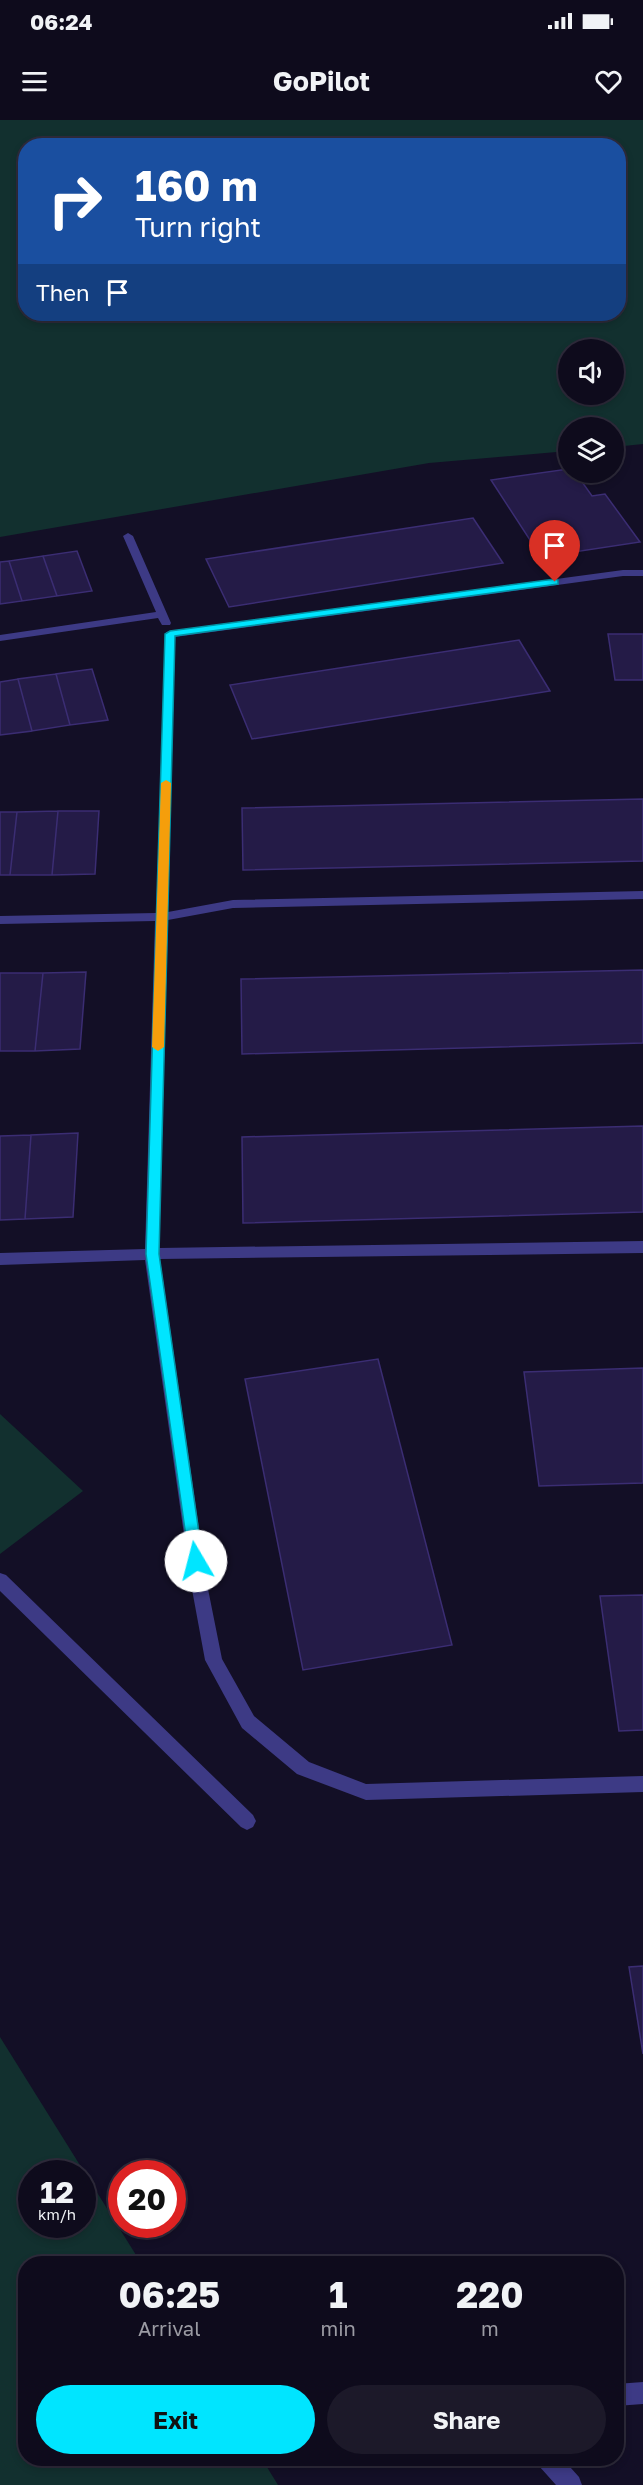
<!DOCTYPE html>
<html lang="en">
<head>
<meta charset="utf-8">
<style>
  :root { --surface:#0e0b1c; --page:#1c1929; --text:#f1f3f6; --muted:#9b9ba3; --line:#2e2b3b; --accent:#00e5ff }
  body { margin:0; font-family:"Golos Text",sans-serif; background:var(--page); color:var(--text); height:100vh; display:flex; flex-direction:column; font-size:22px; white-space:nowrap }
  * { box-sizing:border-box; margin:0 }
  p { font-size:20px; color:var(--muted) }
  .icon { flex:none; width:33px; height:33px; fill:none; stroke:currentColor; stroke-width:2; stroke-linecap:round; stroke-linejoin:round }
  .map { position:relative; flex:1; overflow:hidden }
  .sheet { position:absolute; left:18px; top:2136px; width:606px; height:210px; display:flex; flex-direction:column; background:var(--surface); border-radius:24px; box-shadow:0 3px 9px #0003,0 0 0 2px var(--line) }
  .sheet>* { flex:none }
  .banner { position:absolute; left:18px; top:18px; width:608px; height:183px; border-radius:24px; box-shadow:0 3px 9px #0003,0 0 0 2px var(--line); background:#1a4fa0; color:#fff; overflow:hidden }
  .fabs { position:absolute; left:558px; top:219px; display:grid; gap:12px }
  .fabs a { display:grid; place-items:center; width:66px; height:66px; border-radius:50%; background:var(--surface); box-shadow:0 3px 9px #0003,0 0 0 2px var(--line); font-size:30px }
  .speed { position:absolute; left:18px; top:2040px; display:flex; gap:12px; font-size:30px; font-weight:700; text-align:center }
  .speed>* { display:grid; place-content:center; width:78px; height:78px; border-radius:50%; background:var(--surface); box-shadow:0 3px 9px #0003,0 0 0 2px var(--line); line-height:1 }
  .speed small { font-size:15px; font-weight:400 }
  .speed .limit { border:9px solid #d22; background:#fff; color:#111 }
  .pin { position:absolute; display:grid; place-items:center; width:51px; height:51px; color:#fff; margin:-62px -26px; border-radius:50% 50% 50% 0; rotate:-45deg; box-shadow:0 0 6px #0007 }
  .pin .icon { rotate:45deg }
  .me { position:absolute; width:66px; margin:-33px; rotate:352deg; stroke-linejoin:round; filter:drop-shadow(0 0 4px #0008) }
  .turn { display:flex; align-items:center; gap:21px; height:126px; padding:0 18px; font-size:27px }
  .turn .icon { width:78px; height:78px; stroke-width:2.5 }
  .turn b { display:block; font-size:42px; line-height:51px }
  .then { display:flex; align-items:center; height:57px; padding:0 18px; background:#0003; gap:12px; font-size:22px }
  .eta { display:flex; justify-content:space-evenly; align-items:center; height:102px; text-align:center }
  .eta b { font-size:36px; font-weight:700; line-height:42px }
  .primary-button { display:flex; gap:12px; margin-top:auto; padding:12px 18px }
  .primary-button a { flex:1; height:69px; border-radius:36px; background:var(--accent); color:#111; font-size:24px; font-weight:700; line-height:69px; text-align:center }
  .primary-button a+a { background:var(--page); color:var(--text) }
  .status { display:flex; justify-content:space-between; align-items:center; height:42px; padding:0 30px; background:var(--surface); direction:ltr }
  .status svg { height:16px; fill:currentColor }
  header { display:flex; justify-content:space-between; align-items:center; height:78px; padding:0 18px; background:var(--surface); font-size:27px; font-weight:700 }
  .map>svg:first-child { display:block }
  .green { fill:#12302f; fill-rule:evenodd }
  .building { fill:#241b47; stroke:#3b2d73; stroke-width:1.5 }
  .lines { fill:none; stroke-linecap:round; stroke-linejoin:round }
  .service { fill:#3d3a85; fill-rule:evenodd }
  .route { fill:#00e5ff; stroke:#0095a6; stroke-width:1.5 }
  .slow { fill:#f59e0b }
</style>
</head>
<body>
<div class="status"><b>06:24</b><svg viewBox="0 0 49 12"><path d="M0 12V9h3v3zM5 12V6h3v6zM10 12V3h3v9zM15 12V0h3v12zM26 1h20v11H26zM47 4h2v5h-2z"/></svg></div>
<header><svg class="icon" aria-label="menu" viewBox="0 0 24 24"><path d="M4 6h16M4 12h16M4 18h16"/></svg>GoPilot<svg class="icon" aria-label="heart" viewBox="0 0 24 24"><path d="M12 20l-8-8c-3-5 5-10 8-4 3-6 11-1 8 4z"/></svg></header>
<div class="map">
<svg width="643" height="2365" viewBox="0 0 643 2365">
  <rect width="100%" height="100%" fill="#130f26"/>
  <path class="green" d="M 0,0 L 643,0 L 643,324 L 614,327 L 614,308 L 568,308 L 568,331 L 429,343 L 0,417 ZM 26,26 L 618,26 L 618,194 L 26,194 ZM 568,230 L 614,230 L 614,274 L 568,274 Z
    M 0,1294 L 83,1371 L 0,1434 Z
    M 0,1917 L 141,2143 L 26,2144 L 26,2338 L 262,2339 L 278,2365 L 0,2365 ZM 32,2054 L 82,2054 L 82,2104 L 32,2104 Z"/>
  <path class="building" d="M 568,349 L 568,352 L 575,352 L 592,376 L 605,374 L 640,422 L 541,437 L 491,360 Z
    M 473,398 L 503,443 L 229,487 L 206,439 Z
    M 77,431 L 92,471 L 57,476 L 43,436 Z
    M 43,436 L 57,476 L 22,481 L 9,441 Z
    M 9,441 L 22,481 L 0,484 L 0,442 Z
    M 608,514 L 643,514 L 643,560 L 615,560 Z
    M 519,520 L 550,571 L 252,619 L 230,565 Z
    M 92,549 L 108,600 L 70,605 L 56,554 Z
    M 56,554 L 70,605 L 32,611 L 18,559 Z
    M 18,559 L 32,611 L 0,615 L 0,562 Z
    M 643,679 L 643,741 L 243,750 L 242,688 Z
    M 58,691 L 99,691 L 95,754 L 52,755 Z
    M 58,691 L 52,755 L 10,755 L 17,692 Z
    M 0,692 L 17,692 L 10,755 L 0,755 Z
    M 643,850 L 643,923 L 242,934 L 241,859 Z
    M 86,852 L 80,929 L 35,931 L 43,853 Z
    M 0,853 L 43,853 L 35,931 L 0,931 Z
    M 643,1006 L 643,1092 L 243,1103 L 242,1017 Z
    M 78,1013 L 73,1097 L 25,1099 L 31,1015 Z
    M 31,1015 L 25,1099 L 0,1100 L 0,1016 Z
    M 378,1239 L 452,1525 L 303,1550 L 245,1259 Z
    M 643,1248 L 643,1363 L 539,1366 L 524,1252 Z
    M 643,1475 L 643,1610 L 619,1611 L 600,1476 Z
    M 643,1846 L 643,1934 L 629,1847 Z"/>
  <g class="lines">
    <path class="service" d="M 128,413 L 133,416 L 171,503 L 170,505 L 162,505 L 158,498 L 0,521 L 0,515 L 156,492 L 123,416 Z
      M 623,450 L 643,450 L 643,456 L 623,456 L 175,517 L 168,792 L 233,780 L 643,771 L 643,779 L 233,788 L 168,800 L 159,1128 L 643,1121 L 643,1133 L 160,1139 L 207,1464 L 222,1539 L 254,1596 L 309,1642 L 366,1664 L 643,1656 L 643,1672 L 366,1680 L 297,1654 L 242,1608 L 205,1540 L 191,1464 L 145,1140 L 0,1145 L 0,1133 L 145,1129 L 155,801 L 0,804 L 0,796 L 156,793 L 166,512 Z
      M 0,1453 L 6,1455 L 253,1695 L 256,1701 L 253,1707 L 247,1710 L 241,1707 L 0,1471 Z
      M 643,2262 L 643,2284 L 616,2286 L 616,2264 Z
      M 536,2338 L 562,2338 L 579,2357 L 582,2365 L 556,2365 L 539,2346 Z"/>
  </g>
  <path class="route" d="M 555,459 L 558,460 L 558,464 L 175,516 L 159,1134 L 203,1441 L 201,1445 L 196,1447 L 190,1445 L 146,1134 L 165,514 L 170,511 Z"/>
  <path class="slow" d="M 166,660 L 171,663 L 164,927 L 158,931 L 152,927 L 161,663 Z"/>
</svg>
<div class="fabs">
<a><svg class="icon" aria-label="sound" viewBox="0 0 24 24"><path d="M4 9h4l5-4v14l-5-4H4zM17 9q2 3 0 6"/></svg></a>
<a><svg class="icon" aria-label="layers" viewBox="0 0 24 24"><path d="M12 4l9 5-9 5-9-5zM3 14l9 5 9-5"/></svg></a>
</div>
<div class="speed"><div>12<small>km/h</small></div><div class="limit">20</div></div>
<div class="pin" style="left:555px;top:462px;background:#d93025"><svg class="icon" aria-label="arrive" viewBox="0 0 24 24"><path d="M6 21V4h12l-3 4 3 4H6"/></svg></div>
<svg class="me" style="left:196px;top:1441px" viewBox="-20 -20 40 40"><circle r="19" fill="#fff"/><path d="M0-13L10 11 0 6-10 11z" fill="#00e5ff"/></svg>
<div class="banner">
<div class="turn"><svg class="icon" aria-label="right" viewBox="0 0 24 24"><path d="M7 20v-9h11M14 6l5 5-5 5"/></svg><div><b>160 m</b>Turn right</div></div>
<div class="then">Then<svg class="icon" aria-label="arrive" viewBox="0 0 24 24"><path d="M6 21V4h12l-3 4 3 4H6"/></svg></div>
</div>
<section class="sheet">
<div class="eta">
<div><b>06:25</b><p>Arrival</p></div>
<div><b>1</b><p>min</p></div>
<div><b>220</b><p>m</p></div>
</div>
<div class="primary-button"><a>Exit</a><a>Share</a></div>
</section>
</div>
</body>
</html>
